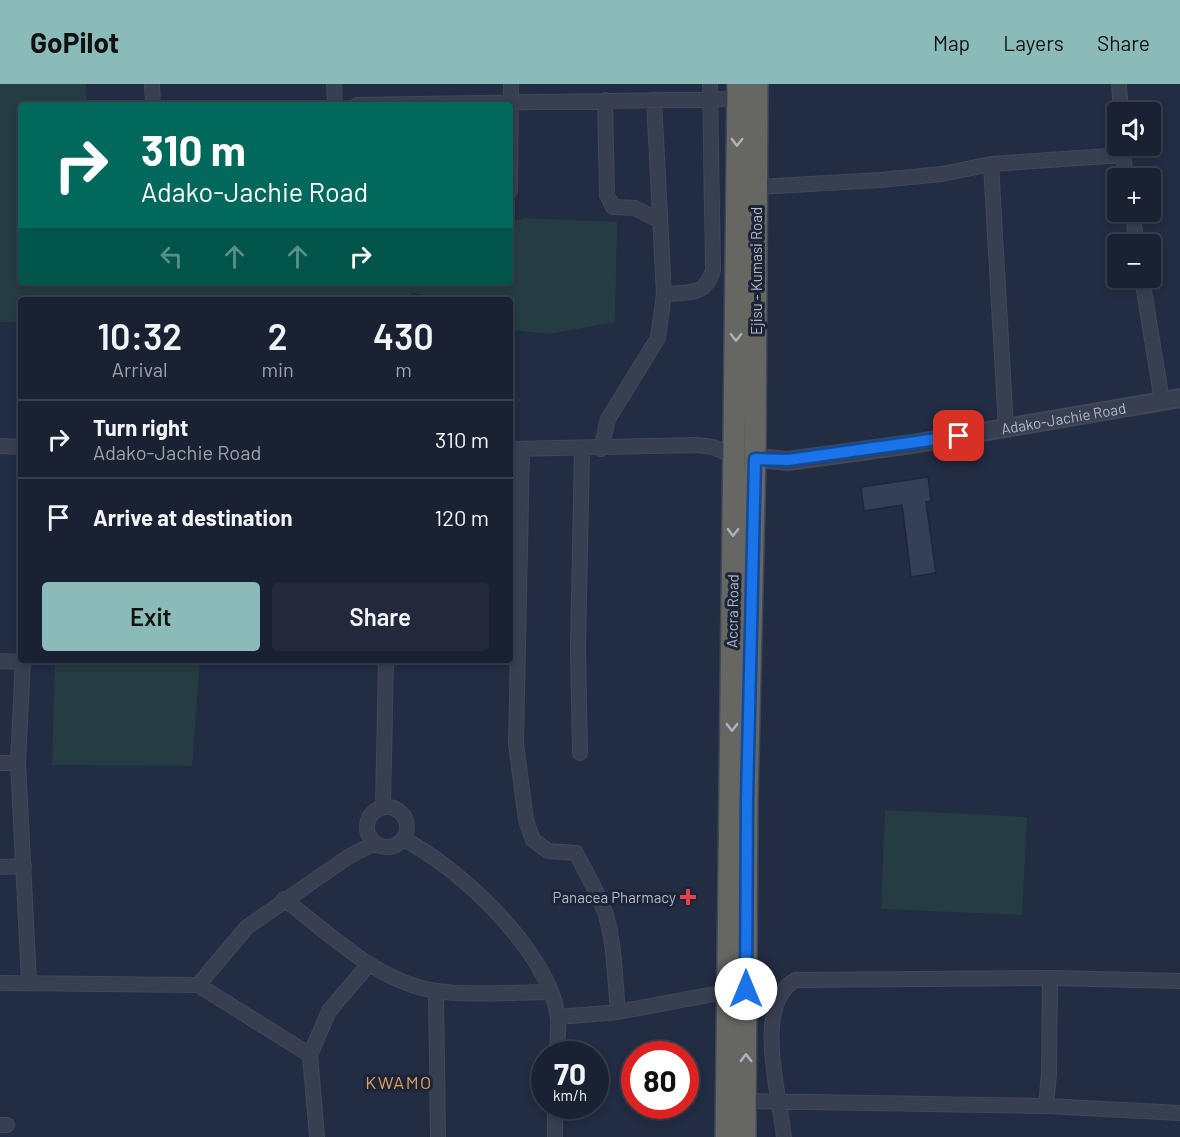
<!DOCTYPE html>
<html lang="en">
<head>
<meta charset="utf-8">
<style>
  :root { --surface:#1a2132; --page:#23293a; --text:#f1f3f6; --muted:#9fa3ac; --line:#383e4d; --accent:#8bbbb9 }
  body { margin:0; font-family:Barlow,sans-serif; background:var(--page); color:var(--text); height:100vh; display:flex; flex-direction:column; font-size:22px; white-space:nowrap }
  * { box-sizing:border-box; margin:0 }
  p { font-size:20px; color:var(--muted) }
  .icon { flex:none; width:33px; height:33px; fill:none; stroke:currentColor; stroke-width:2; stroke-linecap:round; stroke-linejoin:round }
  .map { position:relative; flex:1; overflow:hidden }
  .sheet { position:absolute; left:18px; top:213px; width:495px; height:366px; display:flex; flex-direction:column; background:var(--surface); border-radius:6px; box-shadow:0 3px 9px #0003,0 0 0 2px var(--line) }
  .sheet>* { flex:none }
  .top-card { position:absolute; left:18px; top:18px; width:495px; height:183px; border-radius:6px; box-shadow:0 3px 9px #0003,0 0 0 2px var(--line); background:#00695c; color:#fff; overflow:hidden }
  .controls { position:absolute; left:1107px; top:18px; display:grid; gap:12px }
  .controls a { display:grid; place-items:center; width:54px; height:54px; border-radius:6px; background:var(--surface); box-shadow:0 3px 9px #0003,0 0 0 2px var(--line); font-size:30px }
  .speed { position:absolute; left:531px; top:957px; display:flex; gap:12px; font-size:30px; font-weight:700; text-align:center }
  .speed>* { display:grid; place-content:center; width:78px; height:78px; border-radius:50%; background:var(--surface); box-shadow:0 3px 9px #0003,0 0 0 2px var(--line); line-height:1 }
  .speed small { font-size:15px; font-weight:400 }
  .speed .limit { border:9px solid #d22; background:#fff; color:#111 }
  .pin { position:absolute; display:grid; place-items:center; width:51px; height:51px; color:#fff; margin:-26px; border-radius:12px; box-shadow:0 3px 9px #0006 }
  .me { position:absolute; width:66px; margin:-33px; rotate:0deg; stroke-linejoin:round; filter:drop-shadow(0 0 4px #0008) }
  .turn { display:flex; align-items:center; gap:21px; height:126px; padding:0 24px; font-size:27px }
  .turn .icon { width:78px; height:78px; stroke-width:2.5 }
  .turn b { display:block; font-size:42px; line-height:51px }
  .lanes { display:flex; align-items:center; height:57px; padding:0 24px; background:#0003; justify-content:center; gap:30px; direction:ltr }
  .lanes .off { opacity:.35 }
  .eta { display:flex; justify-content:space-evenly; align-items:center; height:102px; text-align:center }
  .eta b { font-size:36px; font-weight:600; line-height:42px }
  .primary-button { display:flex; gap:12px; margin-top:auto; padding:12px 24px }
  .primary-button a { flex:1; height:69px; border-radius:6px; background:var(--accent); color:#111; font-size:24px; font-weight:600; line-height:69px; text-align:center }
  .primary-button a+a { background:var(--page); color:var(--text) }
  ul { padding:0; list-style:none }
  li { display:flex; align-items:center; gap:18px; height:78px; padding:0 24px; border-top:2px solid var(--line) }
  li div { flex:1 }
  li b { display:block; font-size:22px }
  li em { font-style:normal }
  header { display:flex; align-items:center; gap:36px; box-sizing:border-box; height:84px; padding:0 30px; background:var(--accent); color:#111 }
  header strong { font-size:28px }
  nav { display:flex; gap:33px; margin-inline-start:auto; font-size:21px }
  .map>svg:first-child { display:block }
  .green { fill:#253c42 }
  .building { fill:#344058; stroke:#1e2638; stroke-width:1.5 }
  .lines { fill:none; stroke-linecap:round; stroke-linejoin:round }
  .minor-casing { stroke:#40485a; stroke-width:16 }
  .tertiary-casing { stroke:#40485a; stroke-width:20 }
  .trunk-casing { stroke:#3f4759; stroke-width:24 }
  .minor { stroke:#373f51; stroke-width:14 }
  .tertiary { stroke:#373f51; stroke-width:16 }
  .trunk { stroke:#666662; stroke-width:21 }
  .oneway { stroke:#abb2c1 }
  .route-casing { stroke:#114b97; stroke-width:15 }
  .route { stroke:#1a73e8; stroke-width:10 }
  .health-dot { fill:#e0444e; stroke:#1c2436; stroke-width:2 }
  .labels { text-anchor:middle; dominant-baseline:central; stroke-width:6; stroke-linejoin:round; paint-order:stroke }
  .street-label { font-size:15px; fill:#b3bacc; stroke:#1c2436 }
  .poi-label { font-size:15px; fill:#b3bacc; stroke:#1c2436; text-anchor:end }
  .quarter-label { font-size:18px; letter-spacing:1.5px; fill:#dfa25b; stroke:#1c2436 }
</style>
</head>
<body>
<header>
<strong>GoPilot</strong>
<nav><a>Map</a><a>Layers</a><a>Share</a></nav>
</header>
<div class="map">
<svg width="1180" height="1053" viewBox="0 0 1180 1053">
  <rect width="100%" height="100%" fill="#222c42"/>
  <path class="green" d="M 0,0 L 86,0 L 87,16 L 62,17 L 61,21 L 21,21 L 21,198 L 510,198 L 510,138 L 524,134 L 617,138 L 615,238 L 550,250 L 510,246 L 510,216 L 455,216 L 413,209 L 397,216 L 21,216 L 21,238 L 0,238 Z
    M 55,576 L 200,576 L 192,682 L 52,681 Z
    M 885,726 L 1027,733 L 1022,831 L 881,825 Z"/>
  <path class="building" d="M 928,393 L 931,417 L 926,418 L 936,489 L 911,493 L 902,421 L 864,427 L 861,403 Z"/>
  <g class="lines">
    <g class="minor-casing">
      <path id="minor" d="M 152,0 L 153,21
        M 334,0 L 335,21
        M 1119,0 L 1121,28
        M 605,16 L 607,111 L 613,123 L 635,124 L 660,137
        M 357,21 L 738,15
        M 1122,62 L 1126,94
        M 991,80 L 1006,344
        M 757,103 L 880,96 L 942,90 L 991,80 L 1123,71
        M 510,107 L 511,0
        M 1132,128 L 1137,160
        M 1142,194 L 1162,317
        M 664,210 C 688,208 705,213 713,186 L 710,0
        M 0,362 L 21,363
        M 510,365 L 698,361 L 713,363 L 735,372
        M 522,365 L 516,660 L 526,736 L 533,756 L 548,767 L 576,769 C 586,789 599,810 606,831 C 615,863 615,896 618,928
        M 601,365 L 608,335 L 658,254 L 664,210 L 654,16
        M 23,576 L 18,679 L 29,898
        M 0,577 L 23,578
        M 580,669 L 578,564 L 582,365
        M 0,679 L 18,679
        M 383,722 L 386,576
        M367 743a20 20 0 1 1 40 0a20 20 0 1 1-40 0Z
        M 403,755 C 459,783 550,868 558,934 C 559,945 557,959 557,970
        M 0,783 L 24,782
        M 284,815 C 330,850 377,898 436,907 C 468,912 516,908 550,908
        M 0,899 L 198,901 L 310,971
        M 198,901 L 247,843 L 348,773 L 375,759
        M 436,907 L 438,1053
        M 558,933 L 618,928 L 735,906
        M 746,1017 L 1046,1022 L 1180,1029
        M 1046,1022 L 1049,989 L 1050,894
        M 0,1041 L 7,1041
        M 317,1053 L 310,971 L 329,927 L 369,880
        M 555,1053 L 555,1022
        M 784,1053 C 780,1013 752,918 796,896 L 1050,894 L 1180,897"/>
    </g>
    <g class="tertiary-casing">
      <g id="tertiary">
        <path id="s1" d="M 745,373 L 788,377 L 912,360 L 1180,314"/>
      </g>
    </g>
    <g class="trunk-casing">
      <path id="trunk" d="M 726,1053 L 738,0
        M 745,1053 L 747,715 L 755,374 L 757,0"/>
    </g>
    <use href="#minor" class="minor"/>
    <use href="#tertiary" class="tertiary"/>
    <use href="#trunk" class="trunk"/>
  </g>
  <defs><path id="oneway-chevron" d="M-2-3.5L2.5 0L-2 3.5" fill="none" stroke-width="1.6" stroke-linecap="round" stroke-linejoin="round" transform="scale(1.5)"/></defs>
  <g class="oneway">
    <use href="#oneway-chevron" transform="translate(737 58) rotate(90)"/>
    <use href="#oneway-chevron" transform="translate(736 253) rotate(90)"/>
    <use href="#oneway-chevron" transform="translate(733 448) rotate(91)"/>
    <use href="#oneway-chevron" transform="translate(732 643) rotate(90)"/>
    <use href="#oneway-chevron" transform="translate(746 974) rotate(-90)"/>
  </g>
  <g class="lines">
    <g class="route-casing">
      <path id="route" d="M 746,905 L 747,715 L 755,375 L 788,376 L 959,352"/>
    </g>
    <use href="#route" class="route"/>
  </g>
  <path class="health-dot" d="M685 804h6v6h6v6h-6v6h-6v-6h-6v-6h6z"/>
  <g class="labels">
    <g class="street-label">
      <text transform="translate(756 187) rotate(-90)">Ejisu - Kumasi Road</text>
      <text stroke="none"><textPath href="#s1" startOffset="322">Adako-Jachie Road</textPath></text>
      <text transform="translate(732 527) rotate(-89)">Accra Road</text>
    </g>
    <g class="poi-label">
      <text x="676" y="813">Panacea Pharmacy</text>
    </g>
    <g class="quarter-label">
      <text x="399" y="998">KWAMO</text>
    </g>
  </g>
</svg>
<div class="controls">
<a><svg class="icon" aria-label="sound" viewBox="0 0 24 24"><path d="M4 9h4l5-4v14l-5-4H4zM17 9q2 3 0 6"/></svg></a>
<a>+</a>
<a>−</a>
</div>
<div class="speed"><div>70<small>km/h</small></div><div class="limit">80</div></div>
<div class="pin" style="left:959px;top:352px;background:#d93025"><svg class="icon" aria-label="arrive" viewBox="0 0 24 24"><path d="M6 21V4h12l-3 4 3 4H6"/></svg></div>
<svg class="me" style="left:746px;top:905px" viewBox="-20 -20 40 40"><circle r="19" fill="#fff"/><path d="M0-13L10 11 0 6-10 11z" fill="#1a73e8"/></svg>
<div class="top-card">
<div class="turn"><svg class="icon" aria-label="right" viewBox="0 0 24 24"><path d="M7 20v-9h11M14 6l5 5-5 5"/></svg><div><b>310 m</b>Adako-Jachie Road</div></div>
<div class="lanes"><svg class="icon off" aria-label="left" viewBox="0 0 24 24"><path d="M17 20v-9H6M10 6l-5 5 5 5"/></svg><svg class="icon off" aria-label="ahead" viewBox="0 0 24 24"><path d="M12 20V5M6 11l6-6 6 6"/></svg><svg class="icon off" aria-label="ahead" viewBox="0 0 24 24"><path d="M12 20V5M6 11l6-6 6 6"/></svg><svg class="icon" aria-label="right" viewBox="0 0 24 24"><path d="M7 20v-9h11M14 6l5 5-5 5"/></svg></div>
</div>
<section class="sheet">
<div class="eta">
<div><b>10:32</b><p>Arrival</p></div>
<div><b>2</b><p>min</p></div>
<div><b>430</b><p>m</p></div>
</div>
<ul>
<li><svg class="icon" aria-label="right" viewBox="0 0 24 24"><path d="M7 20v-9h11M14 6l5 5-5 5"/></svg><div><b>Turn right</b><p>Adako-Jachie Road</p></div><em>310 m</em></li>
<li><svg class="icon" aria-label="arrive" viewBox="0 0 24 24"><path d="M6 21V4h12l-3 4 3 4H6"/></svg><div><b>Arrive at destination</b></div><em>120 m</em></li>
</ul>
<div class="primary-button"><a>Exit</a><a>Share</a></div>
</section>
</div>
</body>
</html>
